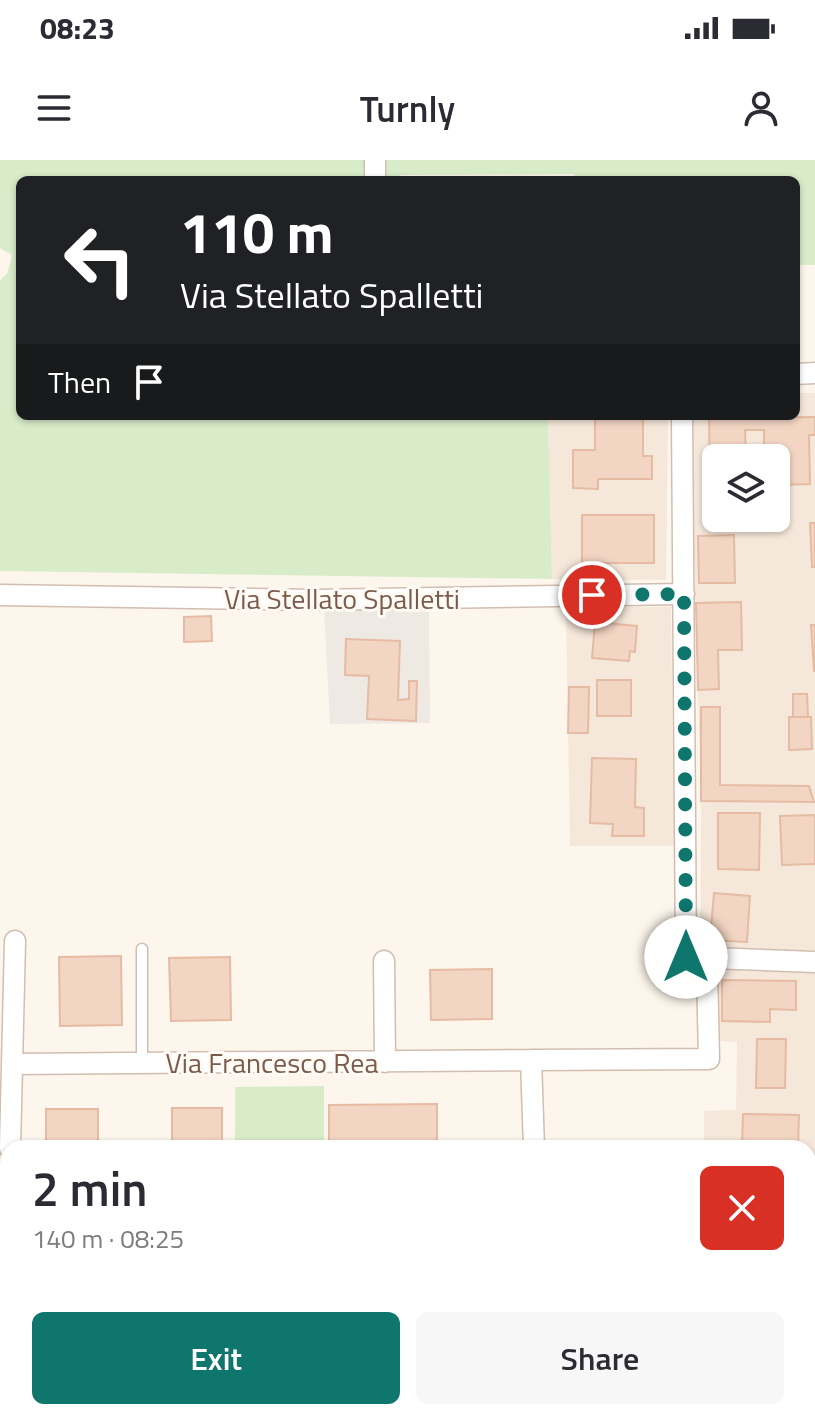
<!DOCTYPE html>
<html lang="en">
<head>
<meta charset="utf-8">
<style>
  :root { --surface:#fff; --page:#f7f7f7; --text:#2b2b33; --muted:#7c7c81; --accent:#0f766e }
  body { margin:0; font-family:"Titillium Web",sans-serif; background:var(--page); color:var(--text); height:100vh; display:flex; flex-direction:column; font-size:30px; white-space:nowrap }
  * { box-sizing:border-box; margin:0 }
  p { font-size:26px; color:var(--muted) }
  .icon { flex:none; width:44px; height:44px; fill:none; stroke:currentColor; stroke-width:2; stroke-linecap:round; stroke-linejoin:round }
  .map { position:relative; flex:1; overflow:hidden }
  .panel { position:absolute; left:0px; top:980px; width:816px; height:280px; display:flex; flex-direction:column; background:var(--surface); border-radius:24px 24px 0 0; box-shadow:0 2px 6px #0004 }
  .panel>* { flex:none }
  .top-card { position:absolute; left:16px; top:16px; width:784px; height:244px; border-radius:12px; box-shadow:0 2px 6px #0004; background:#202124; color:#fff; overflow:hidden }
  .fabs { position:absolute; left:702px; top:284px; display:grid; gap:16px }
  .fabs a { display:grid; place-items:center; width:88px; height:88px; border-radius:12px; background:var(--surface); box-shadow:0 2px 6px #0004; font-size:40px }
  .pin { position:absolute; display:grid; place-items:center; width:68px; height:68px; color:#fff; margin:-34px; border:4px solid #fff; border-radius:50%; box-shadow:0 2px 8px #0007 }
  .me { position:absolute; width:88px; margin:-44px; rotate:0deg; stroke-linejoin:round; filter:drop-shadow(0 0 6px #0008) }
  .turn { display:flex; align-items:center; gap:28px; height:168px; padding:0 32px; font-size:36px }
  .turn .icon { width:104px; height:104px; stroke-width:2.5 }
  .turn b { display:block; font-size:56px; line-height:68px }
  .then { display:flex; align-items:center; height:76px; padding:0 32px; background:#0003; gap:16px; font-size:30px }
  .round { display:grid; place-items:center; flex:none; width:84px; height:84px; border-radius:12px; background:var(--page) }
  .summary { display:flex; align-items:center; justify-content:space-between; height:136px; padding:0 32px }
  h1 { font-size:48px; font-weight:600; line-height:60px }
  .button { display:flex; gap:16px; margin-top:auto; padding:16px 32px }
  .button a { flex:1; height:92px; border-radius:12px; background:var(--accent); color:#fff; font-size:32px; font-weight:600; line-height:92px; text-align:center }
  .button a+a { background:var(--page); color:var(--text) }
  .status { display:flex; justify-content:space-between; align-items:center; height:56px; padding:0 40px; background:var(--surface); direction:ltr }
  .status svg { height:22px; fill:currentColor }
  header { display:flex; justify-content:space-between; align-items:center; height:104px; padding:0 32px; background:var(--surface); font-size:36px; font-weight:600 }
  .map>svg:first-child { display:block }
  .residential { fill:#f5e8da; fill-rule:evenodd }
  .industrial { fill:#efe9e4 }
  .green { fill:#d8ecc9 }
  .building { fill:#f3d5c3; stroke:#e6bba3; stroke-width:2 }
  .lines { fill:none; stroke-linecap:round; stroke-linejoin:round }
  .lane-casing { stroke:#d1beb0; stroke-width:13 }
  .street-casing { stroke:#d1beb0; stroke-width:23 }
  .secondary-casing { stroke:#d6c0b0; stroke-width:33 }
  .lane { stroke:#fff; stroke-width:10 }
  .street { stroke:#fff; stroke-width:20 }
  .secondary { stroke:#fff; stroke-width:30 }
  .route { stroke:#0f766e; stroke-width:14; stroke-dasharray:0 25.2 }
  .labels { text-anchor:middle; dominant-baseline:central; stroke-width:6; stroke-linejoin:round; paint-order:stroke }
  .street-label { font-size:28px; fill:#7a5c4d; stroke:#fffaf3 }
</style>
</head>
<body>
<div class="status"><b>08:23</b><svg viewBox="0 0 49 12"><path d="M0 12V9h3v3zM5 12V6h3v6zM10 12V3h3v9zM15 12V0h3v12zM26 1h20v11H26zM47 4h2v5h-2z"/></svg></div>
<header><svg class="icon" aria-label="menu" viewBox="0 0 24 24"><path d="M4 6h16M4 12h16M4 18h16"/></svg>Turnly<svg class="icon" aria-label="person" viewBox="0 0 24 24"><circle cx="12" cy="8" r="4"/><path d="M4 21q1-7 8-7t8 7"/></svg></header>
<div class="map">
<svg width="815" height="1260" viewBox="0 0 815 1260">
  <rect width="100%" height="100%" fill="#fdf6ec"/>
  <path class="residential" d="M 796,233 L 815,233 L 815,1153 L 808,1153 L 808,988 L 704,988 L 704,951 L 736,950 L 737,882 L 698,880 L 700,802 L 701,641 L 690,256 L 796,256 ZM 716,298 L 776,298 L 776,358 L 716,358 Z
    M 548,256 L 668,256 L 666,420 L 552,419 Z
    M 566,447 L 671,447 L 674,686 L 570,686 Z
    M 0,1176 L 8,1176 L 8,1252 L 168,1252 L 168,1260 L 0,1260 Z
    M 808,1203 L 815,1203 L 815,1260 L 719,1260 L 719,1252 L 808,1252 Z
    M 473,1252 L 688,1252 L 688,1260 L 474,1260 Z"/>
  <path class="industrial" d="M 324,447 L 429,448 L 430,563 L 330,564 Z"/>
  <path class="green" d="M 0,0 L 815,0 L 815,105 L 796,105 L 796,20 L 575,20 L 574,14 L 400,15 L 399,20 L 20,20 L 20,256 L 548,256 L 552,419 L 0,411 L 0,120 L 7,114 L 12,95 L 0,88 Z
    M 324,926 L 324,988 L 235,988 L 235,927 Z
    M 189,1252 L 438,1252 L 438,1260 L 190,1260 Z"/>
  <path class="building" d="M 595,256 L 643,256 L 643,296 L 652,296 L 652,319 L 598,319 L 598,329 L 573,328 L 573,290 L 595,290 Z
    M 815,257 L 815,275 L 809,275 L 810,324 L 776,325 L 776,298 L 764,298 L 764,270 L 745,270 L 746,298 L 716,298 L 716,323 L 710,324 L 709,258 Z
    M 582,355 L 654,355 L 654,403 L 582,403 Z
    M 810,363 L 815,363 L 815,407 L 812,407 Z
    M 734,375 L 735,423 L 699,423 L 698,376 Z
    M 741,442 L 742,490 L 718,490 L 719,529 L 698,530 L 696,443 Z
    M 211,456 L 212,481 L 184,482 L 184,457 Z
    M 595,462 L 637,466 L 635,492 L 630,491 L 629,501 L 592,498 Z
    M 811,465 L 815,465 L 815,511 L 814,511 Z
    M 346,479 L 400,481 L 398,540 L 409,539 L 409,521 L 417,521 L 416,561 L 367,559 L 369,516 L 345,515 Z
    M 597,520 L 631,520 L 631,556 L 597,556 Z
    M 569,527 L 589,527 L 588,573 L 568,573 Z
    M 793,534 L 807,534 L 808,557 L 793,557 Z
    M 701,547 L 720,547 L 720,625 L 809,626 L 814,642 L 701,641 Z
    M 789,557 L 811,557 L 812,589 L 789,590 Z
    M 592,598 L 636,599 L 635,647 L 644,648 L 644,676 L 612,676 L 613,664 L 590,663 Z
    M 718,653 L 760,653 L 759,710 L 718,709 Z
    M 815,655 L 815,704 L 782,705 L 780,656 Z
    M 714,733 L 750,736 L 747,782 L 710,780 Z
    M 121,796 L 122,865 L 60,866 L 59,797 Z
    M 230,797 L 231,860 L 171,861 L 169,798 Z
    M 492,809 L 492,859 L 431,860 L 430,810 Z
    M 722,820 L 796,821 L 796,850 L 770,849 L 770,862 L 722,861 Z
    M 757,879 L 786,879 L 785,928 L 756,928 Z
    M 437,944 L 437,988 L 329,988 L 329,945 Z
    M 172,948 L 222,948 L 222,988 L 172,988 Z
    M 46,949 L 98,949 L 98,988 L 46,988 Z
    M 743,954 L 799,955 L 798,988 L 742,988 Z
    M 808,1042 L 815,1043 L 815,1061 L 808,1061 Z
    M 808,1219 L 815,1219 L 815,1260 L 809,1260 Z
    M 113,1252 L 161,1252 L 161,1260 L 113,1260 Z
    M 499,1252 L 583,1252 L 584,1260 L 499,1260 Z
    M 604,1252 L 661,1252 L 661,1260 L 604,1260 Z"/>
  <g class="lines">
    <g class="lane-casing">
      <path id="lane" d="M 142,789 L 142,903"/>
    </g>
    <g class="street-casing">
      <path id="street" d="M 375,0 L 375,20
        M 796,214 L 815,213
        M 682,256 L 686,797 L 815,802
        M 0,435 L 314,440 L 684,434
        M 384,801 L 385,902
        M 12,904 L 531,900
        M 10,988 L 15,781
        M 534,988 L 531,900 L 709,899 L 707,809
        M 6,1153 L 8,1073
        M 178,1252 L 178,1260
        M 453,1252 L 453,1260
        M 704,1252 L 704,1260"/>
    </g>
    <g class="secondary-casing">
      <path id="secondary" d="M 0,1153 L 8,1153
        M 808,1178 L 815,1178"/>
    </g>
    <use href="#lane" class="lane"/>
    <use href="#street" class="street"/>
    <use href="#secondary" class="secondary"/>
  </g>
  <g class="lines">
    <path class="route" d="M 592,435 L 684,434 L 686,797"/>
  </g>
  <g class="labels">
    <g class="street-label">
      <text x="342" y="438">Via Stellato Spalletti</text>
      <text x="272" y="902">Via Francesco Rea</text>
    </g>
  </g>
</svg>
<div class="fabs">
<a><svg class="icon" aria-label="layers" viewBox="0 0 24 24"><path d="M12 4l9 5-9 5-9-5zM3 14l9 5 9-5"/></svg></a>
</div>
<div class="pin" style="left:592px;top:435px;background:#d93025"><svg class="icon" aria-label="arrive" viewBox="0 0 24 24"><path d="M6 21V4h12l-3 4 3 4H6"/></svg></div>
<svg class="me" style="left:686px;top:797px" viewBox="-20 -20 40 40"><circle r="19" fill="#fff"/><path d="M0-13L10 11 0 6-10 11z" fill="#0f766e"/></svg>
<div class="top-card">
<div class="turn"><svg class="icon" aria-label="left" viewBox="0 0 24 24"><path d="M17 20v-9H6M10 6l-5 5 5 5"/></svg><div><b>110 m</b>Via Stellato Spalletti</div></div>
<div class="then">Then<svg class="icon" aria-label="arrive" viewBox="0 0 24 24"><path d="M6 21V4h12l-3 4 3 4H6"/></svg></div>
</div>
<section class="panel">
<div class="summary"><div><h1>2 min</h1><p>140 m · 08:25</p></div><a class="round" style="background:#d93025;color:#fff"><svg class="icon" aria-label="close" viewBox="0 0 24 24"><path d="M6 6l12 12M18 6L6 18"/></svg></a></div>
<div class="button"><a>Exit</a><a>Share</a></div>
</section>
</div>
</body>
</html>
